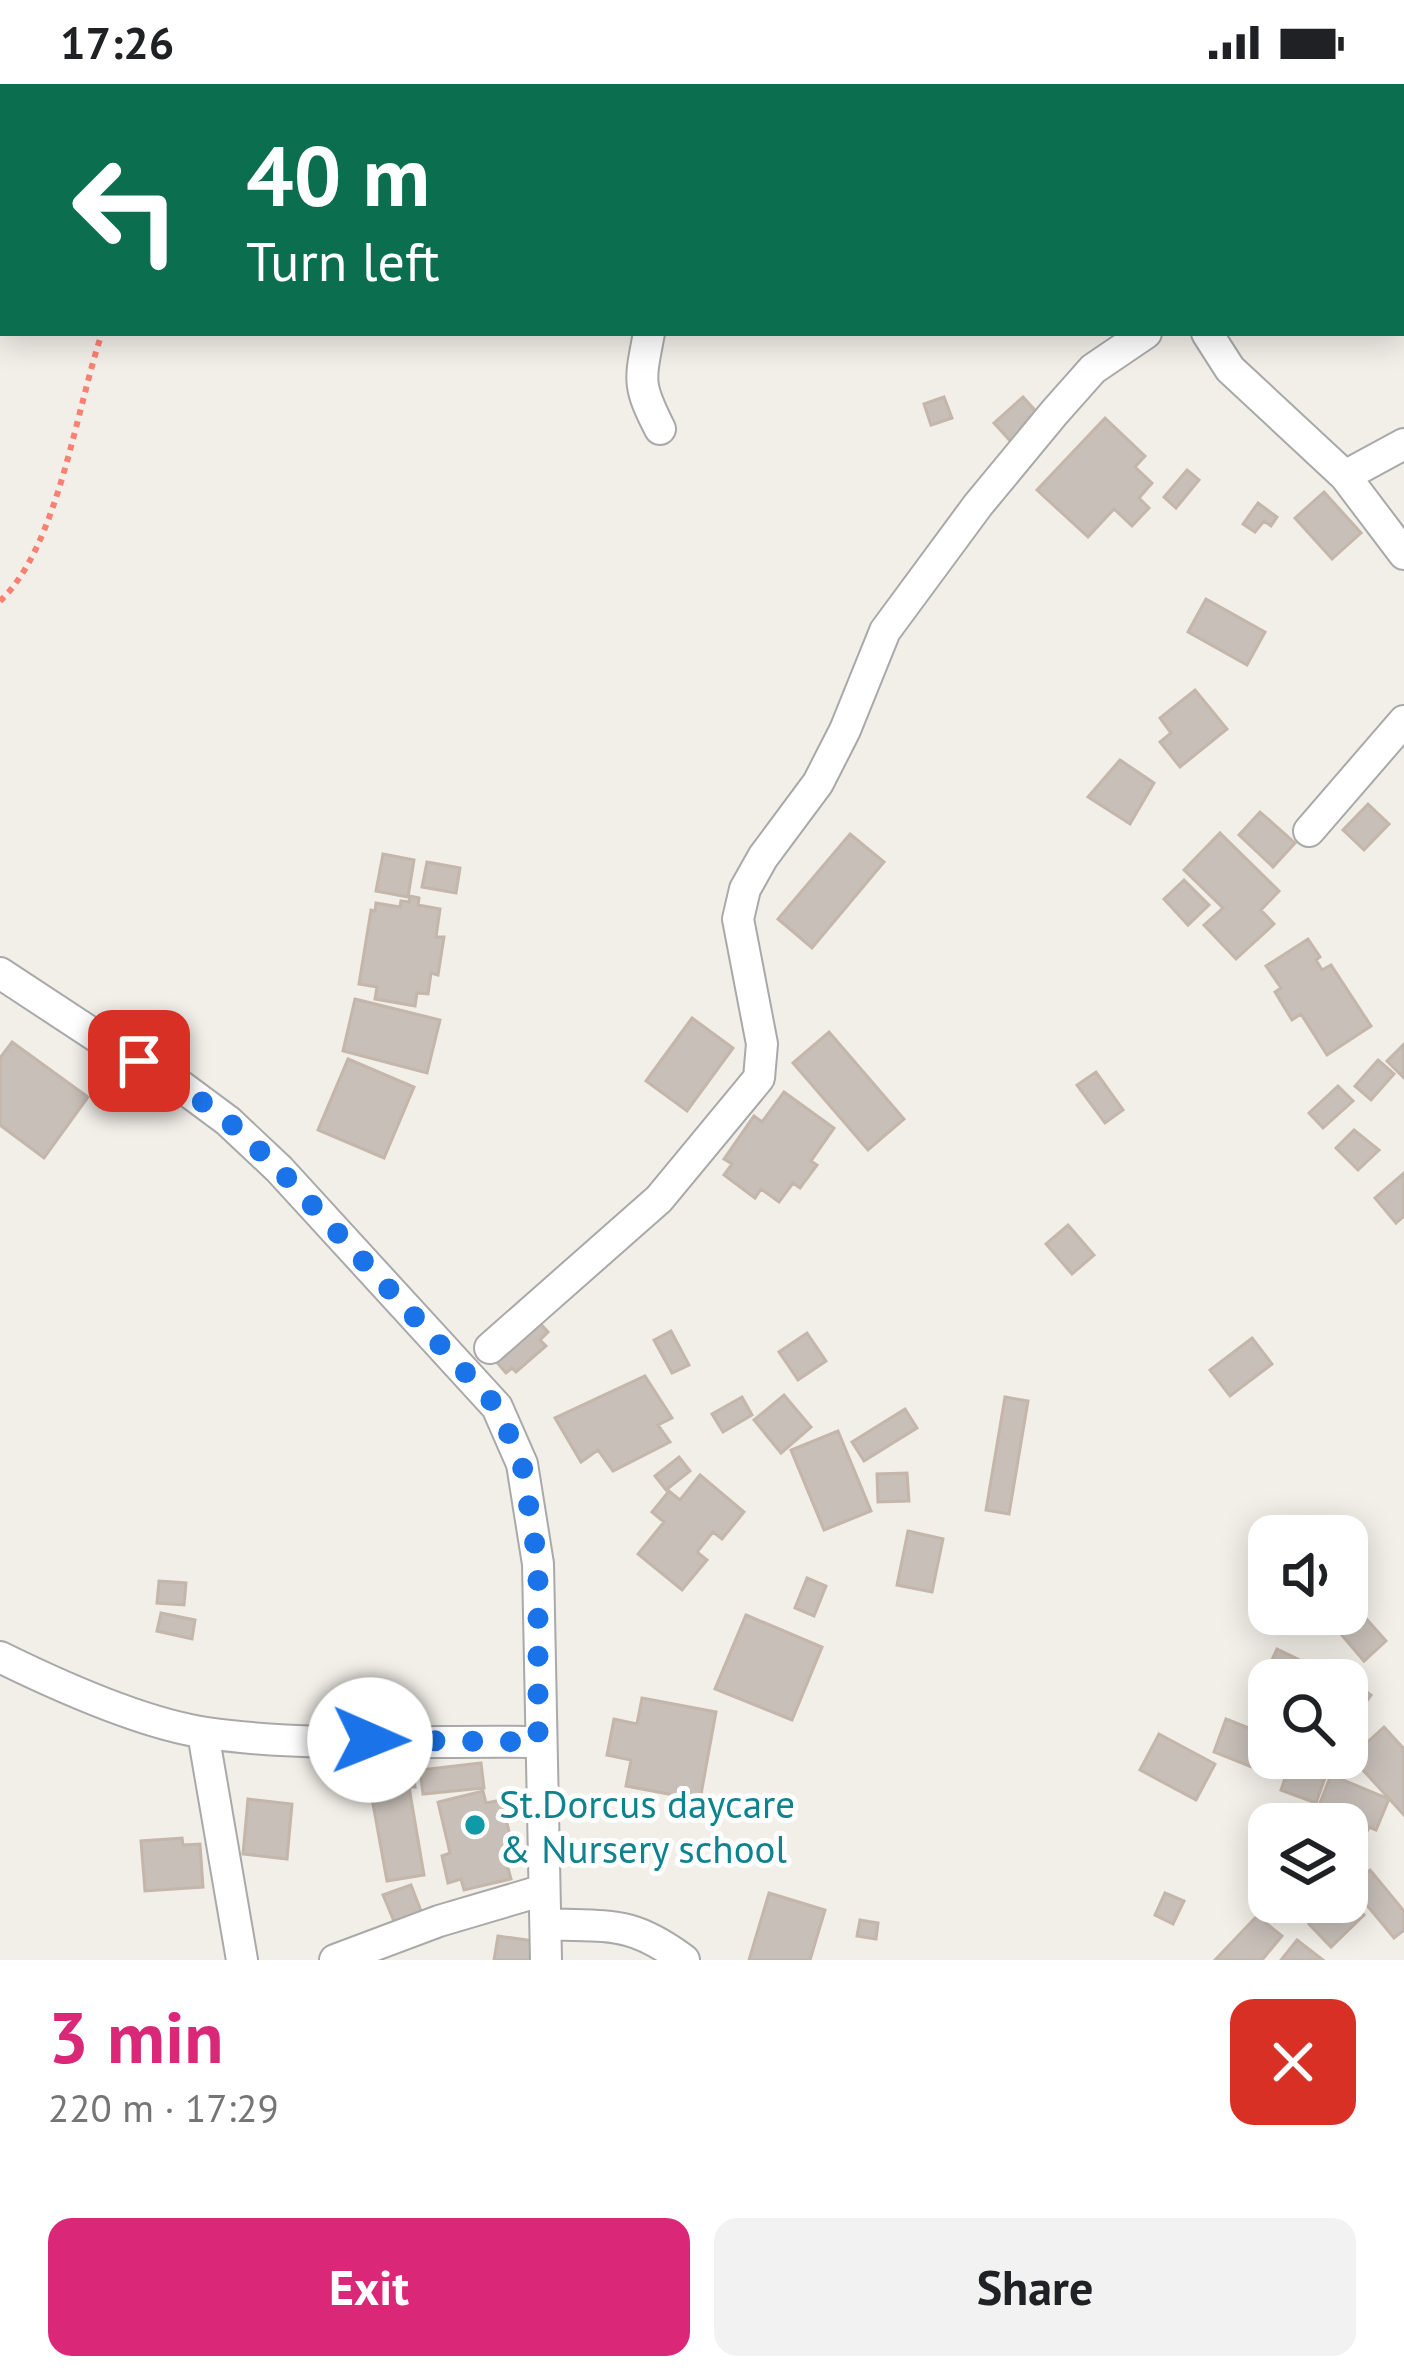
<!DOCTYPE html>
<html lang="en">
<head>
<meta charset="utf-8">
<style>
  :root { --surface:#fff; --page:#f2f2f2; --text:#202124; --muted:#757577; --accent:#db2777 }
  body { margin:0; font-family:"PT Sans",sans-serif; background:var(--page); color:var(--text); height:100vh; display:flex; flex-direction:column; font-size:45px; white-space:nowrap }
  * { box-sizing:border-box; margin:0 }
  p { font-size:39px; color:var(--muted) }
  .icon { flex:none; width:66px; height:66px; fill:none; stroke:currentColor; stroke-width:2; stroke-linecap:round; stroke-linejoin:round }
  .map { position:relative; height:1876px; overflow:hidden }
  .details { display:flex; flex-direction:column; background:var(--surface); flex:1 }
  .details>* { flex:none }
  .top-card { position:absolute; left:0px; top:0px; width:1404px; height:252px; box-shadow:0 6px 30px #0003; background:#0b6e4f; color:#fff; overflow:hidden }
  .buttons { position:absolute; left:1248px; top:1431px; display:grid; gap:24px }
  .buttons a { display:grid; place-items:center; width:120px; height:120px; border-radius:24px; background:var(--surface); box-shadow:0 6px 30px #0003; font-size:60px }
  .pin { position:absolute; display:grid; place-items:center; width:102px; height:102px; color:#fff; margin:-51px; border-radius:24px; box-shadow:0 6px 18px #0006 }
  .me { position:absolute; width:132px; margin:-66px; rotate:91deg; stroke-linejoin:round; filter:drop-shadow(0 0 9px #0008) }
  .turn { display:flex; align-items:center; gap:42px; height:252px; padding:0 48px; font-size:54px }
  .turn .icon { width:156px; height:156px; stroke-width:2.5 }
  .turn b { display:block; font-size:84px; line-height:102px }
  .round { display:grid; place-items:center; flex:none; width:126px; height:126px; border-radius:24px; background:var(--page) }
  .head { display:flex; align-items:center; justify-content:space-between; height:204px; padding:0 48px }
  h1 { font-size:72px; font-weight:700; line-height:90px; color:var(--accent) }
  .action { display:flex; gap:24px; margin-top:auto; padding:24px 48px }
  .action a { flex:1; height:138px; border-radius:24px; background:var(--accent); color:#fff; font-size:48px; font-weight:700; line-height:138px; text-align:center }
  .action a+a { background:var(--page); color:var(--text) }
  .status { display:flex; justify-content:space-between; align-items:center; height:84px; padding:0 60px; background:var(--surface); direction:ltr }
  .status svg { height:33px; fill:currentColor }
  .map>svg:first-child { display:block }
  .building { fill:#c7bfb8; stroke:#c4b6ab; stroke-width:3 }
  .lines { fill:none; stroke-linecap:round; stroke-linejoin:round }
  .street-casing { stroke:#a9a9a9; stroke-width:34 }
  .path { stroke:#fa8072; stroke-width:6; stroke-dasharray:6 6; stroke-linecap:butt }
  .street { stroke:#fff; stroke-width:30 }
  .route { stroke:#1a73e8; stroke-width:21; stroke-dasharray:0 37.8 }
  .culture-dot { fill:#0f9aa8; stroke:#fff; stroke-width:4.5 }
  .labels { text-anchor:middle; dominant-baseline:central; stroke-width:10; stroke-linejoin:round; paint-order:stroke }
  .culture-label { font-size:39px; fill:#0d838f; stroke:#fff; text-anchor:start }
</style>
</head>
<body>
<div class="status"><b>17:26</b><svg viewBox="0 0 49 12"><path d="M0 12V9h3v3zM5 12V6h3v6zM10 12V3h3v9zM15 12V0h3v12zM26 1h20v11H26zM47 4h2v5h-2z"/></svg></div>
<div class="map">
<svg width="1404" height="1876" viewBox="0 0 1404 1876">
  <rect width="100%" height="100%" fill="#f2efe9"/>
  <path class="building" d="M 944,313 L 952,334 L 931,341 L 924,320 Z
    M 1023,313 L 1042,334 L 1013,360 L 994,339 Z
    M 1105,334 L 1145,372 L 1135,383 L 1152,399 L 1139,414 L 1149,424 L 1132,442 L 1114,425 L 1088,453 L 1037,406 Z
    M 1187,386 L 1199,396 L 1176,424 L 1164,413 Z
    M 1324,408 L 1361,449 L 1332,475 L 1295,434 Z
    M 1258,419 L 1277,433 L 1271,442 L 1264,437 L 1255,448 L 1243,440 Z
    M 1206,515 L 1265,548 L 1247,581 L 1188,548 Z
    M 1195,606 L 1227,645 L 1180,683 L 1160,658 L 1171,649 L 1160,634 Z
    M 1120,676 L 1154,699 L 1130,740 L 1088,713 Z
    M 1368,720 L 1389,740 L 1364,766 L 1343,746 Z
    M 1260,728 L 1295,759 L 1273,783 L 1239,751 Z
    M 1220,749 L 1279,807 L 1261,826 L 1274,840 L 1236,875 L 1204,841 L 1223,824 L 1184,786 Z
    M 850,750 L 884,778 L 812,864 L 778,835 Z
    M 383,770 L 414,776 L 408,813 L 376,807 Z
    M 427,778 L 460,784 L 456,809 L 422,803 Z
    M 1184,796 L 1209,821 L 1188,841 L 1164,815 Z
    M 410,812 L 419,814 L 418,821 L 440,825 L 436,853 L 444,853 L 438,891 L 431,889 L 428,910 L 417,909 L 415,922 L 375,915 L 377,903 L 359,900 L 371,826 L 375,827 L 376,819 L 400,823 L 401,817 L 409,818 Z
    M 1308,855 L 1320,873 L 1316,876 L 1322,886 L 1331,881 L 1371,942 L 1327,971 L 1301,930 L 1292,936 L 1275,908 L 1281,904 L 1266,882 Z
    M 355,915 L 440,936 L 427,989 L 343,967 Z
    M 692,934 L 733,964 L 687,1027 L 646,997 Z
    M 829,948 L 904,1035 L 868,1066 L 793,979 Z
    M 12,958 L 88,1013 L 44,1074 L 0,1041 L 0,974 Z
    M 1404,960 L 1404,994 L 1387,977 Z
    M 348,975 L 414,1003 L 384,1074 L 318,1046 Z
    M 1378,976 L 1394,990 L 1371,1016 L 1355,1002 Z
    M 1096,988 L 1123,1026 L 1105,1039 L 1077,1001 Z
    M 1338,1002 L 1353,1017 L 1323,1044 L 1309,1029 Z
    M 784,1008 L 834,1044 L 811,1077 L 817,1081 L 800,1104 L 793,1099 L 779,1118 L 761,1105 L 755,1114 L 724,1091 L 732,1080 L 724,1075 L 754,1032 L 762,1038 Z
    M 1354,1046 L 1379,1066 L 1358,1086 L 1336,1064 Z
    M 1404,1089 L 1404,1132 L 1396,1139 L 1375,1114 Z
    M 1068,1141 L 1094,1171 L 1072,1190 L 1046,1160 Z
    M 537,1236 L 548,1248 L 540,1256 L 546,1262 L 516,1288 L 512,1284 L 506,1289 L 493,1274 Z
    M 671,1247 L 689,1281 L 672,1289 L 654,1256 Z
    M 807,1249 L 826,1277 L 798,1296 L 779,1268 Z
    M 1252,1254 L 1272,1280 L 1230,1312 L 1210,1286 Z
    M 645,1292 L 672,1334 L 658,1341 L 670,1358 L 613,1387 L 598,1366 L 581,1378 L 555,1334 Z
    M 784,1311 L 811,1343 L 781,1369 L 754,1336 Z
    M 742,1313 L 752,1331 L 723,1348 L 712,1330 Z
    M 1005,1313 L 1028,1317 L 1009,1430 L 986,1426 Z
    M 905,1325 L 917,1344 L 864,1377 L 852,1358 Z
    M 838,1347 L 871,1427 L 824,1446 L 791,1366 Z
    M 679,1373 L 690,1387 L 666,1406 L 655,1392 Z
    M 907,1389 L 909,1417 L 878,1418 L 877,1390 Z
    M 700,1391 L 744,1428 L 722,1455 L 713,1448 L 697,1468 L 707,1476 L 682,1506 L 638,1470 L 664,1438 L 652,1428 L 669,1407 L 680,1416 Z
    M 908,1447 L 943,1455 L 932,1508 L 897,1501 Z
    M 807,1494 L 826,1502 L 814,1532 L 795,1524 Z
    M 159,1497 L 186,1499 L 184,1521 L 157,1519 Z
    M 161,1529 L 195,1536 L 192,1555 L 157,1547 Z
    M 1362,1530 L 1386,1557 L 1364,1577 L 1340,1549 Z
    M 746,1531 L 822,1563 L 792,1636 L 715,1605 Z
    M 1277,1565 L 1333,1592 L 1331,1596 L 1269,1596 L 1269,1614 L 1257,1608 Z
    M 1342,1590 L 1371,1611 L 1357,1631 L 1347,1624 L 1347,1596 L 1337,1596 Z
    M 642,1614 L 716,1628 L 700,1716 L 626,1702 L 631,1676 L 607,1671 L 614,1635 L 637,1640 Z
    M 1226,1635 L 1269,1652 L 1269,1674 L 1273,1674 L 1267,1689 L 1214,1668 Z
    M 1384,1643 L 1404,1665 L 1404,1731 L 1351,1673 Z
    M 1159,1650 L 1215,1680 L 1196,1716 L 1140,1686 Z
    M 1292,1674 L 1332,1674 L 1316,1719 L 1281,1706 Z
    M 481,1679 L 484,1704 L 423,1710 L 420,1686 Z
    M 411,1681 L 415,1703 L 409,1703 L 424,1791 L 387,1797 L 371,1709 L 361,1710 L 358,1690 Z
    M 1331,1691 L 1389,1715 L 1376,1746 L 1369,1743 L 1362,1759 L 1347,1752 L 1347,1740 L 1334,1740 L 1335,1737 L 1316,1729 Z
    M 483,1707 L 486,1719 L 501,1716 L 513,1763 L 503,1766 L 511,1795 L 464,1806 L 461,1795 L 448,1799 L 442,1772 L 450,1769 L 438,1718 Z
    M 248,1715 L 292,1720 L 287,1775 L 243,1770 Z
    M 182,1754 L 183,1761 L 200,1760 L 203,1803 L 145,1807 L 141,1757 Z
    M 1370,1786 L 1404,1827 L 1404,1846 L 1394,1854 L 1351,1802 Z
    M 411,1801 L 423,1832 L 396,1842 L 383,1811 Z
    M 769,1809 L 825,1826 L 810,1876 L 749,1876 Z
    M 1165,1809 L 1184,1817 L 1173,1840 L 1155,1831 Z
    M 1347,1812 L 1364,1831 L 1331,1863 L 1309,1840 L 1332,1818 L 1347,1818 Z
    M 1257,1832 L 1282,1852 L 1262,1876 L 1215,1876 Z
    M 860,1836 L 878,1839 L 876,1855 L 857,1852 Z
    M 498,1852 L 534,1857 L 531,1876 L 494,1876 Z
    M 1297,1856 L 1323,1876 L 1281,1876 Z"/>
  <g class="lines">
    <g class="street-casing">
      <path id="street" d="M 562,0 L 565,3
        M 646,0 L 647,3
        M 1012,3 L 1018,0
        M 649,249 C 640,297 637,300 660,345
        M 1207,249 L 1230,285 L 1345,392 L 1404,470
        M 1345,392 L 1404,360
        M 1309,747 L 1404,637
        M 0,889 L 108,960 L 170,994 L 228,1037 L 279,1085 L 497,1323 L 522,1380 L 538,1480 L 546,1876
        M 490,1264 L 659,1115 L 759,994 L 762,960 L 738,835 L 745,805 L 763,773 L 818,699 L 845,646 L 885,547 L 978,421 L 1054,329 L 1093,285 L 1146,249
        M 0,1573 C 57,1601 144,1640 207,1649 C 310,1664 433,1656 539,1658
        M 203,1649 L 242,1876
        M 546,1840 C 610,1843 630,1836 684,1876
        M 335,1876 L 439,1837 L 544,1806"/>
    </g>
    <path class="path" d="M 1273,0 L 1274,3
      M 204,3 L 204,0
      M 0,517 C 58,463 76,325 102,249"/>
    <use href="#street" class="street"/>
  </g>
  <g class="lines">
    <path class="route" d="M 139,977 L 170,994 L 228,1037 L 279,1085 L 497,1323 L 522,1380 L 538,1480 L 538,1658 L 370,1656"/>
  </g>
  <circle class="culture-dot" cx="475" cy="1741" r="12"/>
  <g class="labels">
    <g class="culture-label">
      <text x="499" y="1719">St.Dorcus daycare<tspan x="499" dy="45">&amp; Nursery school</tspan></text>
    </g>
  </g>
</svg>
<div class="buttons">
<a><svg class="icon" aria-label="sound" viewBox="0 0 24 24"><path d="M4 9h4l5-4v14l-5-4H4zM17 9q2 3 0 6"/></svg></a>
<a><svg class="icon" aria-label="search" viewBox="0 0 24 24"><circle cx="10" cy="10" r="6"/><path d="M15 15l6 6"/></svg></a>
<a><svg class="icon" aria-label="layers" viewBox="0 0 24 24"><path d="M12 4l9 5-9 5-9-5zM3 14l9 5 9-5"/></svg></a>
</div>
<div class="pin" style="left:139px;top:977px;background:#d93025"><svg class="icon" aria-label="arrive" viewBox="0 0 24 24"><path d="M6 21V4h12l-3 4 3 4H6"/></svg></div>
<svg class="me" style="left:370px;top:1656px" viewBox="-20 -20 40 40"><circle r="19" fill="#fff"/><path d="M0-13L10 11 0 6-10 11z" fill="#1a73e8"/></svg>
<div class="top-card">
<div class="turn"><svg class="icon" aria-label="left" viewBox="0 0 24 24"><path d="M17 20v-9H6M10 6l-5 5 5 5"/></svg><div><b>40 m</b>Turn left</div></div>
</div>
</div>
<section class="details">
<div class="head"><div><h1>3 min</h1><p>220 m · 17:29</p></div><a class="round" style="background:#d93025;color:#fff"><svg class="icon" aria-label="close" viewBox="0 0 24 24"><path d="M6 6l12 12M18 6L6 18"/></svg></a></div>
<div class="action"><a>Exit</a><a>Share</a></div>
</section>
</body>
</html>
